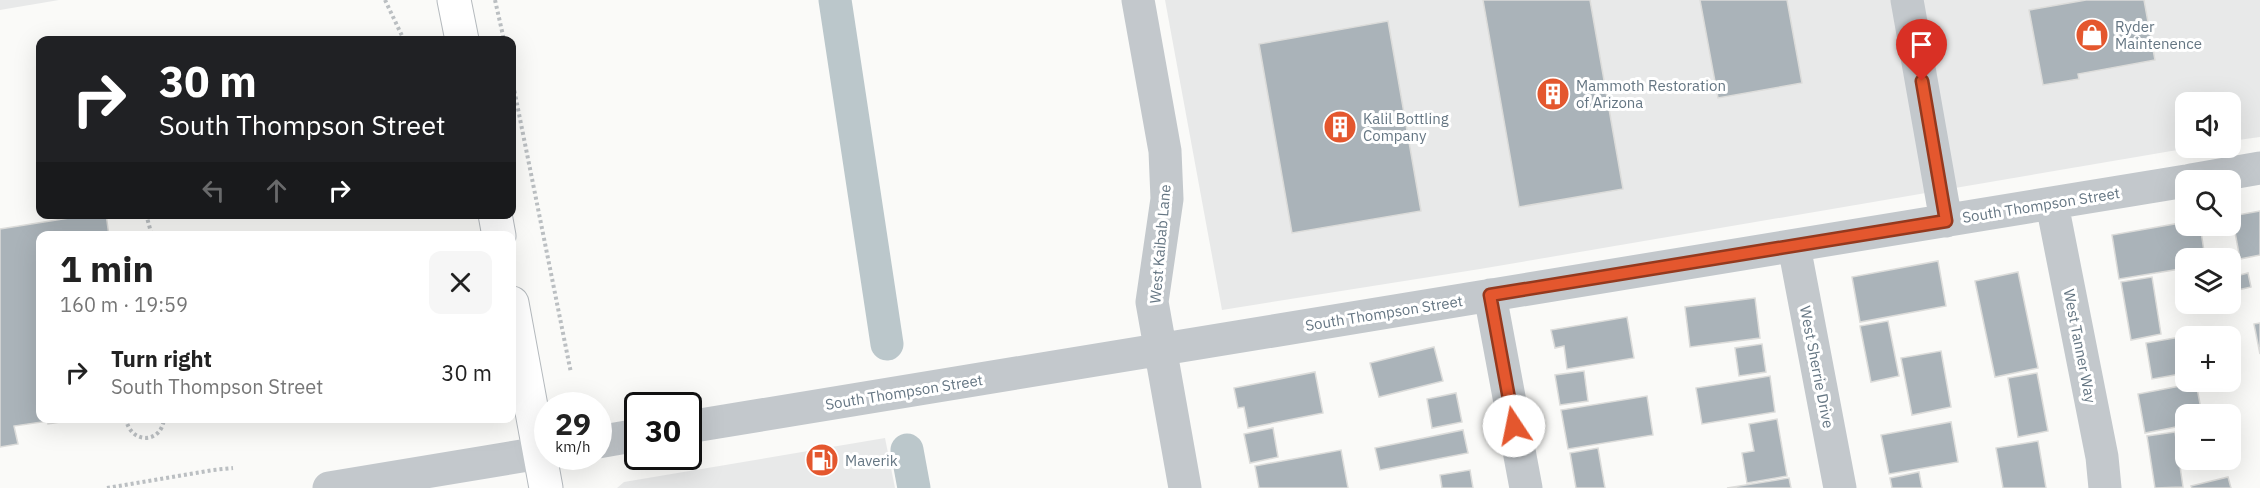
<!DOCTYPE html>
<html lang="en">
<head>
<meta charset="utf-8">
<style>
  :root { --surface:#fff; --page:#f6f6f6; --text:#222; --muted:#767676 }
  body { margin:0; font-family:"IBM Plex Sans",sans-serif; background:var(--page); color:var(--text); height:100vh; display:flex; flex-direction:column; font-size:22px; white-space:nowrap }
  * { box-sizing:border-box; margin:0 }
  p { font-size:20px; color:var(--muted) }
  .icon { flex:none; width:33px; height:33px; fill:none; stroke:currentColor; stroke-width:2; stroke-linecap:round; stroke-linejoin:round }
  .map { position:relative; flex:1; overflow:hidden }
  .panel { position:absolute; left:36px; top:231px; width:480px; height:192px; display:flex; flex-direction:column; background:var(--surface); border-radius:12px; box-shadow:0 6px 24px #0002 }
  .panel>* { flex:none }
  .hud { position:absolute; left:36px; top:36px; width:480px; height:183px; border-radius:12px; box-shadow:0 6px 24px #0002; background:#202124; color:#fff; overflow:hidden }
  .buttons { position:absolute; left:2175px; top:92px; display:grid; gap:12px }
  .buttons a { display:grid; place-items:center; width:66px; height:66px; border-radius:12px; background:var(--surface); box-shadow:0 6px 24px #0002; font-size:30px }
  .speed { position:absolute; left:534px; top:392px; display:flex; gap:12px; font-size:30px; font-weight:700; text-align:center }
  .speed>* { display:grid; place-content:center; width:78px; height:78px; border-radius:50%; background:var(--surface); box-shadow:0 6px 24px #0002; line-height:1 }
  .speed small { font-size:15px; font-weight:400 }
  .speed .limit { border:3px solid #111; border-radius:9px; background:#fff; color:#111 }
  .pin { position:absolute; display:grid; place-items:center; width:51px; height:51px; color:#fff; margin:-62px -26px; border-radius:50% 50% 50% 0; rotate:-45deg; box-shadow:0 0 6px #0007 }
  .pin .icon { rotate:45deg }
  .me { position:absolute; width:66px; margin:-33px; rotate:349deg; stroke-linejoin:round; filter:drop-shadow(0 0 4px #0008) }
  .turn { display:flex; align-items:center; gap:21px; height:126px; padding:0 24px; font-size:27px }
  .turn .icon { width:78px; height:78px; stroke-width:2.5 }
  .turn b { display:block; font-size:42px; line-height:51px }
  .lanes { display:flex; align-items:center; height:57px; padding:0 24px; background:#0003; justify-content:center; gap:30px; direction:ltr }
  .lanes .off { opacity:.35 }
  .round { display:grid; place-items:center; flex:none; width:63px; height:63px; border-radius:12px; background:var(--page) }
  .head { display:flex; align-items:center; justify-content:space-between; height:102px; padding:0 24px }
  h1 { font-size:36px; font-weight:700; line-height:45px }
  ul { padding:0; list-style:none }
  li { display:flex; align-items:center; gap:18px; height:78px; padding:0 24px }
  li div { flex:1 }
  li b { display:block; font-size:22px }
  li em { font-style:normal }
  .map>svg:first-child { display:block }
  .built { fill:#e8e9e9 }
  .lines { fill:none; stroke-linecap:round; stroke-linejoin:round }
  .canal { stroke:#bbc7cb; stroke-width:33 }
  .building { fill:#aab3b9; stroke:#dcdcda; stroke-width:1.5 }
  .primary-casing { stroke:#b5babe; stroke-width:35 }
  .path { stroke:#bbbfc2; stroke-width:4; stroke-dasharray:3 3; stroke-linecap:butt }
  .minor { stroke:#c3c8cc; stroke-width:33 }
  .tertiary { stroke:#c3c8cc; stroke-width:33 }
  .primary { stroke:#fff; stroke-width:33 }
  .route-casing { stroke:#94391e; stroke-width:15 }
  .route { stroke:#e4572e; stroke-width:10 }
  .labels { text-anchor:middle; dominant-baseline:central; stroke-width:6; stroke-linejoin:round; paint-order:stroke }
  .poi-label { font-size:15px; fill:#657683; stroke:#fff; text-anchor:start }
  .street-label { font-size:15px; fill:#657683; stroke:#fff }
</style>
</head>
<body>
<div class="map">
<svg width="2260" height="488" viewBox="0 0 2260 488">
  <rect width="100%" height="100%" fill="#fafaf8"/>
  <path class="built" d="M 0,0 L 59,0 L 0,10 Z
    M 1165,0 L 2260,0 L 2260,137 L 2231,141 L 2230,102 L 2186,102 L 2186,147 L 2195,147 L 1480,269 L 1222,310 Z
    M 885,438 L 895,488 L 617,488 L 624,482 Z"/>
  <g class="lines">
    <path class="canal" d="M 835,0 L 887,344
      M 907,450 L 914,488"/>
  </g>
  <path class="building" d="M 1483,0 L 1590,0 L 1623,189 L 1519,207 Z
    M 1700,0 L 1787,0 L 1802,83 L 1718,98 Z
    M 2086,0 L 2144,0 L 2155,60 L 2078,74 L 2079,79 L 2043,85 L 2029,10 Z
    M 1388,21 L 1421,211 L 1292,233 L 1259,44 Z
    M 2260,211 L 2260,255 L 2240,259 L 2232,216 Z
    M 94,214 L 106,214 L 109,236 L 40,236 L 40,418 L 87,418 L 48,424 L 48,421 L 14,426 L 18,444 L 0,447 L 0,229 Z
    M 2186,222 L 2186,225 L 2200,225 L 2205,258 L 2186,258 L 2186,268 L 2119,279 L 2112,235 Z
    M 1938,261 L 1946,306 L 1860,322 L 1852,277 Z
    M 2018,272 L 2038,368 L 1995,377 L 1975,281 Z
    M 2248,273 L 2251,287 L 2238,290 L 2236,276 Z
    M 2152,277 L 2161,334 L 2131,340 L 2121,282 Z
    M 1755,298 L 1760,338 L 1690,347 L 1685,307 Z
    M 1627,317 L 1634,358 L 1567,369 L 1564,346 L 1555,348 L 1551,330 Z
    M 1888,321 L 1899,376 L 1871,382 L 1860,326 Z
    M 2260,323 L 2260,354 L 2254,324 Z
    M 2214,331 L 2214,336 L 2186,336 L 2186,373 L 2152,379 L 2146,343 Z
    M 1762,344 L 1766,372 L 1739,376 L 1735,348 Z
    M 1434,347 L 1443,381 L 1379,397 L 1370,363 Z
    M 1941,351 L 1951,407 L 1912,415 L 1901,358 Z
    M 1584,371 L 1588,401 L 1560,405 L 1555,375 Z
    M 1315,372 L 1323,413 L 1248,428 L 1244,407 L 1238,408 L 1234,388 Z
    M 2037,373 L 2048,431 L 2018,437 L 2008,378 Z
    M 1770,376 L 1775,412 L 1702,424 L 1696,388 Z
    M 2196,383 L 2202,414 L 2186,414 L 2186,425 L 2145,433 L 2138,394 Z
    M 1456,393 L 1462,422 L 1432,428 L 1427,399 Z
    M 1647,396 L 1653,435 L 1568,449 L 1561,410 Z
    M 1777,419 L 1787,476 L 1747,483 L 1742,453 L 1754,451 L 1749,424 Z
    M 1951,422 L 1958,462 L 1889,474 L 1881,435 Z
    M 1273,428 L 1278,457 L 1250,463 L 1244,434 Z
    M 1463,430 L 1468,453 L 1380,470 L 1375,448 Z
    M 2175,432 L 2183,487 L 2155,488 L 2147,436 Z
    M 2038,441 L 2046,488 L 2003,488 L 1996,448 Z
    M 1598,448 L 1605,488 L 1576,488 L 1570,453 Z
    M 1341,450 L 1348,488 L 1259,488 L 1255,466 Z
    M 1470,470 L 1473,488 L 1442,488 L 1440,475 Z
    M 1919,472 L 1922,488 L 1892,488 L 1890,478 Z
    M 2228,477 L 2231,488 L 2192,488 L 2191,486 Z
    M 1789,478 L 1791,488 L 1727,488 Z"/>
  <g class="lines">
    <g class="primary-casing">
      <path id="primary" d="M 454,0 L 462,40
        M 495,214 L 499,236
        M 512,303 L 546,488"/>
    </g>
    <path class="path" d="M 385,0 L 404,40
      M 495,0 L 504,40
      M 512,79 L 571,373
      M 146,214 L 152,236
      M 126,418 C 129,444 162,445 164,418
      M 107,488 L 213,470 L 233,468"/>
    <path class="minor" d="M 1138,0 L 1165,151 L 1167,199 L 1152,302 L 1185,488
      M 1907,0 L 1946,221
      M 2191,180 L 2260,168
      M 2052,204 L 2102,457 L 2105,488
      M 1794,246 L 1840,488
      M 1490,295 L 1526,488
      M 688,427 L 2186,181
      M 598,442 L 638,435"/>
    <path class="tertiary" d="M 329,488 L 540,453"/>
    <use href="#primary" class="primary"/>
  </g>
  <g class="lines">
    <g class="route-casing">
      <path id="route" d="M 1514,426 L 1490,295 L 1946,221 L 1922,81"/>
    </g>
    <use href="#route" class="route"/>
  </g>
  <defs>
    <g id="shop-disc" transform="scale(1.725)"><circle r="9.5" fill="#e4572e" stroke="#fff"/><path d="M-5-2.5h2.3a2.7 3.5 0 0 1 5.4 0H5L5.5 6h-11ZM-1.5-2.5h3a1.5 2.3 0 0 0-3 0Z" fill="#fff"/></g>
    <g id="building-disc" transform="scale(1.725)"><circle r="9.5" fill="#e4572e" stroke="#fff"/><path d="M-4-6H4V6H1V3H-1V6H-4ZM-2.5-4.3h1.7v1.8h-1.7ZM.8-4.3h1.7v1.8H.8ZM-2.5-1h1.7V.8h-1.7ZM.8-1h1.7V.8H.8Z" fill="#fff"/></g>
    <g id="fuel-disc" transform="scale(1.725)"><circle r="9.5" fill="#e4572e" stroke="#fff"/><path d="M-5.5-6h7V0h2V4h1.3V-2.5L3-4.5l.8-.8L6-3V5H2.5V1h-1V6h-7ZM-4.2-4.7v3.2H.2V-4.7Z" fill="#fff"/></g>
  </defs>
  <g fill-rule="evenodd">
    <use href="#shop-disc" x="2092" y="35"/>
    <use href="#building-disc" x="1553" y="94"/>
    <use href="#building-disc" x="1340" y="127"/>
    <use href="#fuel-disc" x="822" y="460"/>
  </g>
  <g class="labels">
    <g class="poi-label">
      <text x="2115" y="26">Ryder<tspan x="2115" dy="17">Maintenence</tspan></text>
      <text x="1576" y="85">Mammoth Restoration<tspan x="1576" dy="17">of Arizona</tspan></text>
      <text x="1363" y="118">Kalil Bottling<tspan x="1363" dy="17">Company</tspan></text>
      <text x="845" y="460">Maverik</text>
    </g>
    <g class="street-label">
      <text transform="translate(2041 205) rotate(-9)">South Thompson Street</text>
      <text transform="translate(1160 244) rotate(-85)">West Kaibab Lane</text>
      <text transform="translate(1384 313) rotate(-9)">South Thompson Street</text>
      <text transform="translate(2080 346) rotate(79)">West Tanner Way</text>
      <text transform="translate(1817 367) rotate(79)">West Sherrie Drive</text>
      <text transform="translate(904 392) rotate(-9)">South Thompson Street</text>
    </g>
  </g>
</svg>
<div class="buttons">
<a><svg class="icon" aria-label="sound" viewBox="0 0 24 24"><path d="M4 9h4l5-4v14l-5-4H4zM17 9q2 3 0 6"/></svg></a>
<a><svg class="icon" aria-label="search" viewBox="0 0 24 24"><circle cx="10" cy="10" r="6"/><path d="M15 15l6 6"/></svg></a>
<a><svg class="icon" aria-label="layers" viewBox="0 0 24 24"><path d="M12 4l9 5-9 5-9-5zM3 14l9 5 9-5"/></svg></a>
<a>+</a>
<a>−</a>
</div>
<div class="speed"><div>29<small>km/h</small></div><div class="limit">30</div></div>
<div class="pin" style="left:1922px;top:81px;background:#d93025"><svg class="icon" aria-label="arrive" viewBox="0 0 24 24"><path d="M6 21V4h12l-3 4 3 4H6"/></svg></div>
<svg class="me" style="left:1514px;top:426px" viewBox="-20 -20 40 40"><circle r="19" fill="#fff"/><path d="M0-13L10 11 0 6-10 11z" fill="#e4572e"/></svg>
<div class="hud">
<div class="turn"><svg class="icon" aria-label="right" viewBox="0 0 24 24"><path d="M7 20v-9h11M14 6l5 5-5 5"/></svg><div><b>30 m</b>South Thompson Street</div></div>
<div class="lanes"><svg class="icon off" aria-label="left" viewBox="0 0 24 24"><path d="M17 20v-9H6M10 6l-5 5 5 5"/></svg><svg class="icon off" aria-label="ahead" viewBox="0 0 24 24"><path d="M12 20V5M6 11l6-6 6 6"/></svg><svg class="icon" aria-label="right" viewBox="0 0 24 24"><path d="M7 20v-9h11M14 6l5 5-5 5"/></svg></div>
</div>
<section class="panel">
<div class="head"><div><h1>1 min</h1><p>160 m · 19:59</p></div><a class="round"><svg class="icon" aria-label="close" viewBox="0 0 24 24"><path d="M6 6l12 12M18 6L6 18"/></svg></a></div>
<ul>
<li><svg class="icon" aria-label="right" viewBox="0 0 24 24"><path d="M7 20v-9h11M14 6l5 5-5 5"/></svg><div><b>Turn right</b><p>South Thompson Street</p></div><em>30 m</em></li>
</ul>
</section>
</div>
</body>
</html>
